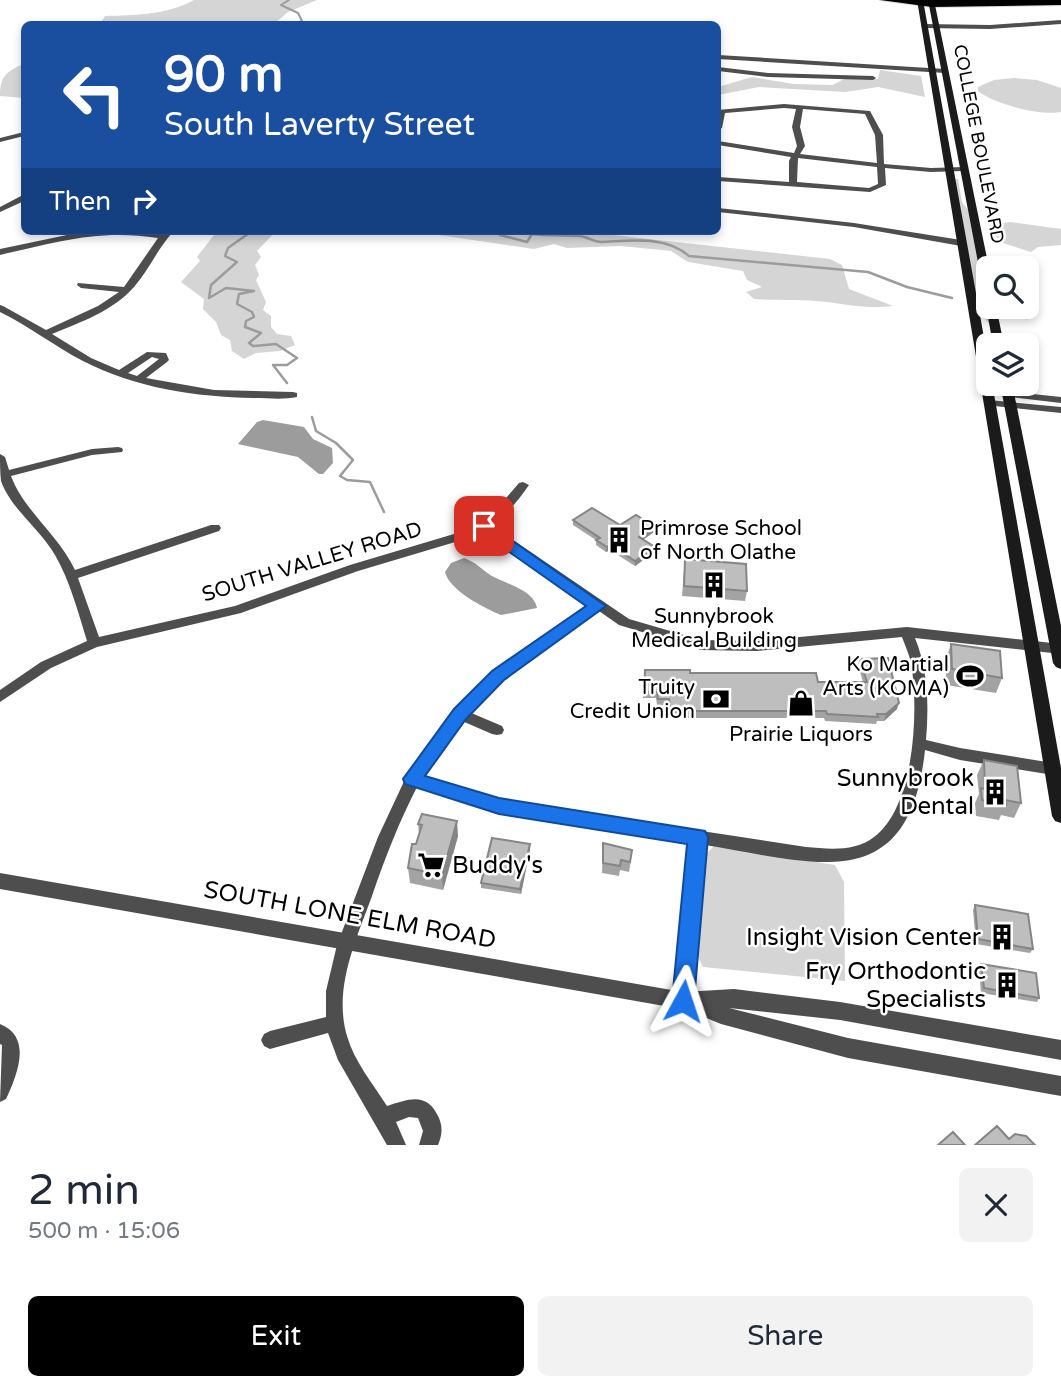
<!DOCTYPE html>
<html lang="en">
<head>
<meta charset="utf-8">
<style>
  :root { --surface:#fff; --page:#f2f2f3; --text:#1f2937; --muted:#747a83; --accent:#000 }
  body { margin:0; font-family:"Varela Round",sans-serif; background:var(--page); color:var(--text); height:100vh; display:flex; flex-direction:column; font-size:26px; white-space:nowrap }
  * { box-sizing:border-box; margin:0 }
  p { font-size:23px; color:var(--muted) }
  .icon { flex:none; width:38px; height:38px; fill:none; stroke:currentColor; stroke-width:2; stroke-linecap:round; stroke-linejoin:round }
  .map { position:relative; height:1145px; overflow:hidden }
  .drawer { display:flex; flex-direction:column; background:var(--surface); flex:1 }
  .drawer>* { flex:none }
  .top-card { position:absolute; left:21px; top:21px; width:700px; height:214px; border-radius:10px; box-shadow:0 4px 10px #0003; background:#1a4fa0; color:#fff; overflow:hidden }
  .buttons { position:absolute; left:976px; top:256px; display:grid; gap:14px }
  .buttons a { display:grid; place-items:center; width:63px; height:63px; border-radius:10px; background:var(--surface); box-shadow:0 4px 10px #0003; font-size:35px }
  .pin { position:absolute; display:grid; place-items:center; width:60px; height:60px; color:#fff; margin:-30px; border-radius:14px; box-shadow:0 4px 10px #0006 }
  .me { position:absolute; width:77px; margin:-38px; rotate:5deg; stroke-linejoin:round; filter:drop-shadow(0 0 5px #0008) }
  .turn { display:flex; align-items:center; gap:24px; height:147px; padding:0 28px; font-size:32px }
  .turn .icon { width:91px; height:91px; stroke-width:2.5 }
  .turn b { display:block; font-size:49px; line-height:60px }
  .then { display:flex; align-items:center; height:66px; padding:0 28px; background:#0003; gap:14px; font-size:26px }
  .round { display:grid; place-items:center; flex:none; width:74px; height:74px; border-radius:10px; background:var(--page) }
  .summary { display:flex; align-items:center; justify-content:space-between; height:119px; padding:0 28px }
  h1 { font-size:42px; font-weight:600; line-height:52px }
  .action { display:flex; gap:14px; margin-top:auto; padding:14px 28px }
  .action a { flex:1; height:80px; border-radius:10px; background:var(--accent); color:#fff; font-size:28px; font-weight:600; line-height:80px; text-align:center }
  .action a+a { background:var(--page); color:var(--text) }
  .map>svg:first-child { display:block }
  .green { fill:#d5d5d5 }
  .water { fill:#9c9c9c }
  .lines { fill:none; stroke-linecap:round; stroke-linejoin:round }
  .stream-far1 { stroke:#9c9c9c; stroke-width:2 }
  .stream { stroke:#9c9c9c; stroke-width:2.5 }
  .motorway-casing { stroke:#dbdbdb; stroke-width:2 }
  .minor { fill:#4e4e4e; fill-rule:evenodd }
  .tertiary { fill:#4e4e4e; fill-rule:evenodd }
  .secondary { fill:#1b1b1b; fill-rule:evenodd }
  .motorway { fill:#000; fill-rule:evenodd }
  .wall { fill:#a3a3a3 }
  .shaded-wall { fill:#858585 }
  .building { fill:#bebebe; stroke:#858585; stroke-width:2 }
  .route { fill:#1a73e8; stroke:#114b97; stroke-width:2 }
  .labels { text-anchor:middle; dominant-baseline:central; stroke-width:5; stroke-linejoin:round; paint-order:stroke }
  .far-street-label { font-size:18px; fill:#000; stroke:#fff }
  .poi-label { font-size:21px; fill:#000; stroke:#fff }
  .street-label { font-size:21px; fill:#000; stroke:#fff }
  .near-poi-label { font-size:24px; fill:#000; stroke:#fff; text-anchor:end }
  .near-street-label { font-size:24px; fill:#000; stroke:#fff }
</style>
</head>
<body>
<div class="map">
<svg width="1061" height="1145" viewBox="0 0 1061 1145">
  <rect width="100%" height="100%" fill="#fff"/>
  <path class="green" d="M 194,0 L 317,0 L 288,12 L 274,24 L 100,24 L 105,16 C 136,15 166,15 194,0 Z
    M 24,64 L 24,98 L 0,96 C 0,77 6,71 24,64 Z
    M 880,70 L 921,76 L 925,97 L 878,87 L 845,92 L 759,87 L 718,95 L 718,87 L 752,77 L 794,84 L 833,85 L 844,79 L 878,79 Z
    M 1014,78 L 1037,80 L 1061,88 L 1061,112 C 1040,116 994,104 978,91 L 978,87 L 994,80 Z
    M 955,179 L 958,179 L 962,202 L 968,210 L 990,324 L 979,313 Z
    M 1010,222 L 1061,229 L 1061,245 L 1038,247 L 1031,252 L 1000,242 L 989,225 Z
    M 217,231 L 276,231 L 257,251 L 261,257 L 255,265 L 259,275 L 256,280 L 266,302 L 263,310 L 271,316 L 271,327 L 277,334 L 291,336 L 295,345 L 280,351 L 256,353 L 244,359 L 232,351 L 230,340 L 221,335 L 216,322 L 203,309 L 204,299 L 181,282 L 200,261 L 197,257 Z
    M 412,231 L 577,231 L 830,259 L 842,265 L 849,289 L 893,306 C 871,309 848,305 827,302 C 803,299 778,301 754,299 L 746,292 L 762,287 L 747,280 L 743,271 L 688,262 L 671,251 L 621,246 L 567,248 L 554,244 L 534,249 Z
    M 714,846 L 835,865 L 844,882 L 845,981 L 703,967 L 696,953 L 706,854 Z"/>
  <path class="water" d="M 263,420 L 304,427 L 313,439 L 332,448 L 333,463 L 323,474 L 319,474 L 298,457 L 238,444 L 257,422 Z
    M 464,558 C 476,562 482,570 492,576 C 506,584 534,590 537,608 L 501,615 C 484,608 449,590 445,572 L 451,563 Z"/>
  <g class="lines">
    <path class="stream-far1" d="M 289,0 L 281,5 L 298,13 L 302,21 L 294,24"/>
    <path class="stream" d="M 252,231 L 228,248 L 225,256 L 237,262 L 211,285 L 209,298 L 226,288 L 254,291 L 239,294 L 237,304 L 252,312 L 254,317 L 246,321 L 245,327 L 261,333 L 249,343 L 253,346 L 276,344 L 297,358 L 287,365 L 273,365 L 287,383
      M 497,231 L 500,235 L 527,242 L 532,234 C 548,236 565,235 580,236 C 588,237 594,242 601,242 C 630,241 666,235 689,256 L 868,272 L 907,287 L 952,298
      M 1011,313 L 1027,318
      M 312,417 L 316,431 L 336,443 L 353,460 L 340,476 L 347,480 L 370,482 L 384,512"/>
    <g class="motorway-casing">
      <path id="motorway" d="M 880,0 L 1061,0 L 1061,5 L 932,7 Z"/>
    </g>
    <path class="minor" d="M 1061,20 L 1061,24 L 990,29 L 924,28 L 921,26 L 924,24 L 990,25 Z
      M 718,55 L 945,69 L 948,71 L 945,73 L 718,59 Z
      M 718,67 L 768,73 L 873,76 L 876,78 L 873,80 L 768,77 L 718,71 Z
      M 784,104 L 870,111 L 883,135 L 884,164 L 931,168 L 964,167 L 968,169 L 964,171 L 931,172 L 885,168 L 886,185 L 870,192 L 718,181 L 718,177 L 789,182 L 789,161 L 791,157 L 718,145 L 718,141 L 794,153 L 797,146 L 792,127 L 796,109 L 784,108 L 725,113 L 722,128 L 718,130 L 718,110 ZM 803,109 L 865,114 L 875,135 L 877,163 L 800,154 L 805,146 L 800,127 ZM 798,158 L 877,167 L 878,184 L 869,188 L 797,182 Z
      M 24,132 L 24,136 L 0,142 L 0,138 Z
      M 21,196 L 24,196 L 24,201 L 0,212 L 0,207 Z
      M 718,208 L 854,223 L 961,240 L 965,243 L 961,246 L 854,227 L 718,212 Z
      M 86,231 C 113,231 145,234 170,231 L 172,233 C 157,250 148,271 134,287 C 113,311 81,322 52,334 L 91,358 L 119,370 L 147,352 L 166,353 L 169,360 L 167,362 L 146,378 L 214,390 L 293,392 L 297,393 L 297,397 C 283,400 268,398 254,398 C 196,397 135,388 83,361 C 54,346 29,326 0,312 L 0,305 L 3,306 L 46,330 L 98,306 L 119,292 L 81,288 L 77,285 L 78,283 L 124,287 L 158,238 C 99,229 57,242 0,255 L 0,249 ZM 152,357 L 159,359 L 137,376 L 128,373 Z
      M 987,389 L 1061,397 L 1061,403 L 983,394 L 983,390 Z
      M 989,400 L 1061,407 L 1061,413 L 985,405 L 984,403 Z
      M 118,447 L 122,448 L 123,450 L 122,452 L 92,455 L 11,476 C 24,511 58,534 75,570 L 211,525 L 219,525 L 221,528 L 219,531 L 78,578 L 99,637 L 235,606 L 350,565 L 464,531 L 495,511 L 519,483 L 523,482 L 529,485 C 518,501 507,514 491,525 L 629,619 L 701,640 L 757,641 L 907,627 L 1061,644 L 1061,654 L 915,638 C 928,670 929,705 926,740 L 960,748 L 1053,763 L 1058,765 L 1060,769 L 1058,773 L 1053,775 L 960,760 L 925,750 C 909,900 813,862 705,845 L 692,1001 L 689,1007 L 683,1009 L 677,1007 L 674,1001 L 690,842 L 499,812 L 417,787 C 399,822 385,858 372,896 C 356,940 333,989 347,1036 C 354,1061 373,1084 387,1106 C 409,1099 427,1091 439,1118 C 443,1128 442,1135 438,1145 L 419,1145 L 423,1131 L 418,1118 L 409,1117 L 396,1122 L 406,1145 L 387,1145 L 338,1060 L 328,1033 L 270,1049 L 264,1046 L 261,1040 L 264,1034 L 270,1031 L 326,1017 L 326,991 L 337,945 L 378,837 L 407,775 L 446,720 L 468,695 L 517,654 L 590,605 L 483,531 L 472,537 L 358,571 L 241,613 L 97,647 L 51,668 L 0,702 L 0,690 L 41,662 L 87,641 C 78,612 70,581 55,555 C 40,529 11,509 1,481 C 0,473 0,462 0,454 L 5,457 L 9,470 L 92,449 ZM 599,611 L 619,625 L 701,650 L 757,651 L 902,637 C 905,645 909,654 911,663 C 919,709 915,807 874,837 C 855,852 829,849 806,847 L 499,800 L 423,777 L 436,754 L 462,721 L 492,734 L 497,735 L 502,734 L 504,730 L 502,726 L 469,712 L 515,670 Z
      M 0,1024 C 33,1037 17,1075 6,1099 L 0,1102 L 2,1045 L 0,1044 Z"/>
    <path class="tertiary" d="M 0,873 L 683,992 L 734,989 L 840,1002 L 1061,1040 L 1061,1060 L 840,1020 L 729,1008 L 848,1038 L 1061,1076 L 1061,1096 L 848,1058 L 721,1024 L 687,1010 L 0,889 Z"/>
    <path class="secondary" d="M 917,0 L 923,0 L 989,365 L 989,383 L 992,383 L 1061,768 L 1061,823 L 1055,821 L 1052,816 Z
      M 928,0 L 934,0 L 989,268 L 989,297 L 984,294 Z
      M 989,303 L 989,306 L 996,306 L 1004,345 L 993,345 L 986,306 Z
      M 1000,383 L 1012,383 L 1061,626 L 1061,669 L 1056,667 L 1053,663 Z"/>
    <use href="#motorway" class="motorway"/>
  </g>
  <path class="wall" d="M 573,520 L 620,525 L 654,532 L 643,540 L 654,552 L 635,566 L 610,550 L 606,552 L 596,545 L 596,540 L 573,525 Z
    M 685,559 L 747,591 L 745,601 L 682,596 Z
    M 951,644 L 1002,678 L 996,693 L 946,685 L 946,659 Z
    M 860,659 L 897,709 L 884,721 L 877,721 L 876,724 L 825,721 L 824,718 L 670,718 L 668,705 L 657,705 L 656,698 L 643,698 L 645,670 L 818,682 L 863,682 L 858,665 Z
    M 984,760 L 1021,803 L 1014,818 L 1001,815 L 999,820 L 976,816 L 975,803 L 979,794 L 977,775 Z
    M 422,814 L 458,836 L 443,890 L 410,883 L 408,868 L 419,834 L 418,824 Z
    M 603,843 L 631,860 L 629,872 L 620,870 L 619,876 L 602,873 Z
    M 530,849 L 521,894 L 481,888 L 481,883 Z
    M 975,905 L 1033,949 L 1030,953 L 976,944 L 973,910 Z
    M 981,964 L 1039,998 L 1037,1002 L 981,993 L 979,969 Z"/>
  <path class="shaded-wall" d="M 655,527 L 654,532 L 639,542 L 639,537 Z
    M 610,545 L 610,550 L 606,552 L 607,547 Z
    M 655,547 L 654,552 L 635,566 L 635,561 Z
    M 899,703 L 897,709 L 884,721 L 886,714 Z
    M 457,821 L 458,836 L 443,890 L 442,875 Z
    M 530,844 L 530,849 L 521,894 L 520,889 Z"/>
  <path class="building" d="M 592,508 L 620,525 L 636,515 L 655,527 L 639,537 L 655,547 L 635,561 L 610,545 L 607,547 L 596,540 L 600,538 L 573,520 Z
    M 685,559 L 746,564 L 747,591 L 684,586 Z
    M 951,644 L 1000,651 L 1002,678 L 952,669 Z
    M 888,658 L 899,703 L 886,714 L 877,714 L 878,717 L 827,714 L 826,711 L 671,711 L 669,699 L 658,699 L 657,692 L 644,692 L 645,670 L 690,670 L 690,673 L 816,673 L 818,682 L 867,682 L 860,659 Z
    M 984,760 L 1017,766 L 1021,803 L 1005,800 L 1006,805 L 982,800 L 981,788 L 985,789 Z
    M 422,814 L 457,821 L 442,875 L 408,868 L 412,844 L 416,844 L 422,825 L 418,824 Z
    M 492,838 L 530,844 L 520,889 L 481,883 Z
    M 603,843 L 632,850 L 630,862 L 621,860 L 620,866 L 603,863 Z
    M 975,905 L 1028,914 L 1033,949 L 978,939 Z
    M 981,964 L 1036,973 L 1039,998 L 984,988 Z
    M 997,1126 L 1009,1139 L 1015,1134 L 1026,1136 L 1035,1145 L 975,1145 Z
    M 953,1132 L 965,1145 L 938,1145 Z"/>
  <path class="route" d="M 484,521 L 606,606 L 504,680 L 466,719 L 425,776 L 499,798 L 705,831 L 708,837 L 694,1001 L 691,1009 L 683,1012 L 675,1009 L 672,1001 L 687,844 L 499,814 L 405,784 L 403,779 L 454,709 L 492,671 L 586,606 L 478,530 L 476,526 Z"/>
  <defs>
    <g id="building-bare" transform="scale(2.1)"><path d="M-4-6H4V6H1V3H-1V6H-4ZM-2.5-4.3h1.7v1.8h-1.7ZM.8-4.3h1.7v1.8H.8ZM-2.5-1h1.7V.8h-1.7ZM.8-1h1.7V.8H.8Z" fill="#000" stroke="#fff" stroke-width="2.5" paint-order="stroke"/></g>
    <g id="stadium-bare" transform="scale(2.1)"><path d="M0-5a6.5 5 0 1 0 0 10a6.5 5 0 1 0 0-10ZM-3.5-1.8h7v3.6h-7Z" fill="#000" stroke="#fff" stroke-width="2.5" paint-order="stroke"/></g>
    <g id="bank-bare" transform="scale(2.1)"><path d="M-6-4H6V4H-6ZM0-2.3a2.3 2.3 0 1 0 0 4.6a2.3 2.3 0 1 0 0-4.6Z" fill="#000" stroke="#fff" stroke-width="2.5" paint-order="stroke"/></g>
    <g id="shop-bare" transform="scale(2.1)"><path d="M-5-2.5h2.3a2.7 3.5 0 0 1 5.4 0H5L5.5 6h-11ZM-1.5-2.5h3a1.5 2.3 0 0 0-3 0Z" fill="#000" stroke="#fff" stroke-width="2.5" paint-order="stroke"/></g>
    <g id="supermarket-bare" transform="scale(2.1)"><path d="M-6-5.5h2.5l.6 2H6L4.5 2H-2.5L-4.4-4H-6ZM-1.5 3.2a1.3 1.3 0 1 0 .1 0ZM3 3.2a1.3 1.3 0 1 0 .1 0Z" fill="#000" stroke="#fff" stroke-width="2.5" paint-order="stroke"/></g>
  </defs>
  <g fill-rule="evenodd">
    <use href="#building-bare" x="619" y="540"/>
    <use href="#building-bare" x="714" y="585"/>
    <use href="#stadium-bare" x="970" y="676"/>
    <use href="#bank-bare" x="716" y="699"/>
    <use href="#shop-bare" x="801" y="703"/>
    <use href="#building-bare" x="995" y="792"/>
    <use href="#supermarket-bare" x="431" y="865"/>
    <use href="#building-bare" x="1002" y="937"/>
    <use href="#building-bare" x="1007" y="985"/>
  </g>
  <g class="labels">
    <g class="far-street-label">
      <text transform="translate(979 144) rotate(79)">COLLEGE BOULEVARD</text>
    </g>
    <g class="poi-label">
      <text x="640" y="528" text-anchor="start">Primrose School<tspan x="640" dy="24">of North Olathe</tspan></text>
      <text x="714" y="616">Sunnybrook<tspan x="714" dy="24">Medical Building</tspan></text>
      <text x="949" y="664" text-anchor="end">Ko Martial<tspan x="949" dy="24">Arts (KOMA)</tspan></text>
      <text x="695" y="687" text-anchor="end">Truity<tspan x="695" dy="24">Credit Union</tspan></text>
      <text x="801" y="734">Prairie Liquors</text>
    </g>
    <g class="street-label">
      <text transform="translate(312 562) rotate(-17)">SOUTH VALLEY ROAD</text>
    </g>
    <g class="near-poi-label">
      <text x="974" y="778">Sunnybrook<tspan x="974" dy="28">Dental</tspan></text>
      <text x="452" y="865" text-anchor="start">Buddy's</text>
      <text x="981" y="937">Insight Vision Center</text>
      <text x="986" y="971">Fry Orthodontic<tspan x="986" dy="28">Specialists</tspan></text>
    </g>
    <g class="near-street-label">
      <text transform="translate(350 915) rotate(10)">SOUTH LONE ELM ROAD</text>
    </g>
  </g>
</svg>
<div class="buttons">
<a><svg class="icon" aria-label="search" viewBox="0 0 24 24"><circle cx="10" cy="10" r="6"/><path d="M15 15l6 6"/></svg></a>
<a><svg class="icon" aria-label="layers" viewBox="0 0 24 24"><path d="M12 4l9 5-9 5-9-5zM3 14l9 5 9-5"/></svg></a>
</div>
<div class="pin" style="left:484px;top:526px;background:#d93025"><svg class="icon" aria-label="arrive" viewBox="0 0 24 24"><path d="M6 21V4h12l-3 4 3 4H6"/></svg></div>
<svg class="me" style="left:683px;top:1001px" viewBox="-20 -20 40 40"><path d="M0-17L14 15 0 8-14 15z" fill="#1a73e8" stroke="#fff" stroke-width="4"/></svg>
<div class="top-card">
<div class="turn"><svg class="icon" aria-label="left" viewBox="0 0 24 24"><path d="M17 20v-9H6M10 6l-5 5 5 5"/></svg><div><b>90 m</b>South Laverty Street</div></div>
<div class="then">Then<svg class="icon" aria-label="right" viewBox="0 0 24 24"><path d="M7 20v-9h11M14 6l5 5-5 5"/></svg></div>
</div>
</div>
<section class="drawer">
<div class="summary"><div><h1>2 min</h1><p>500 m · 15:06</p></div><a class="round"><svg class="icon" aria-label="close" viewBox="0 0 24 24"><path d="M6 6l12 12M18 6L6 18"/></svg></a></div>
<div class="action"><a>Exit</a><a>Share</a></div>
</section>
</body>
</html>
